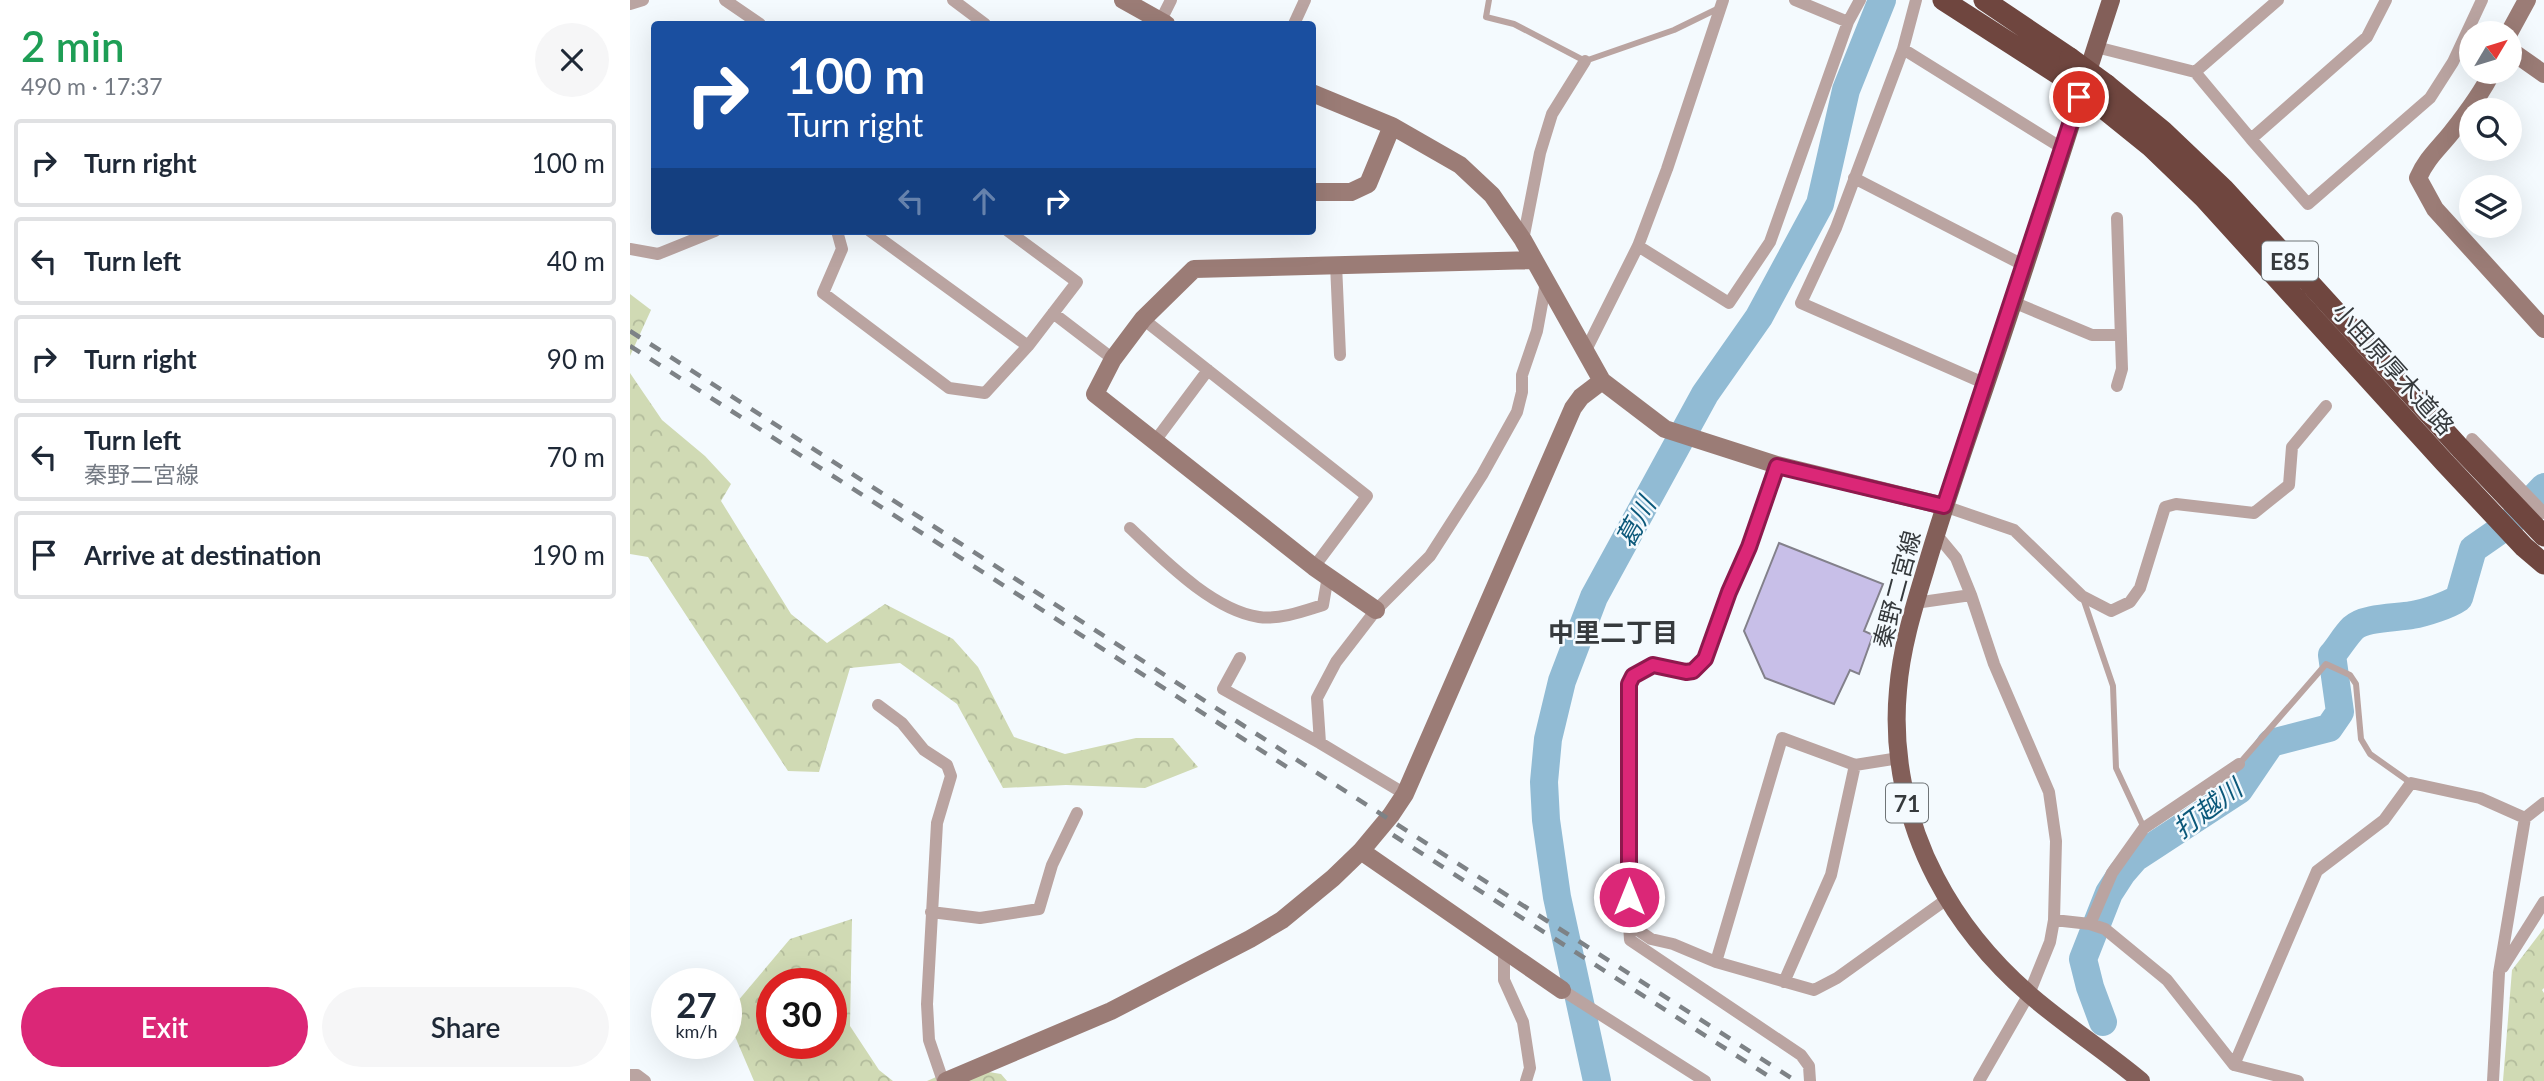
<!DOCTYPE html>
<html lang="en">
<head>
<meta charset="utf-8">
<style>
  :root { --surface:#fff; --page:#f6f6f7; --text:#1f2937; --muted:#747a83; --line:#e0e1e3; --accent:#db2777 }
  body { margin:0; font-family:Lato,"Noto Sans JP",sans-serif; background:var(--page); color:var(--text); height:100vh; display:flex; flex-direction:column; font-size:26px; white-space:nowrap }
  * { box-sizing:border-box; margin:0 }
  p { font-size:23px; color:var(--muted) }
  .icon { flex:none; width:38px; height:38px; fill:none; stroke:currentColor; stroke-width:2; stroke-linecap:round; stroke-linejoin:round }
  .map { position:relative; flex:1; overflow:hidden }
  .panel { display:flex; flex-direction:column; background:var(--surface); width:630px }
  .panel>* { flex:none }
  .hud { position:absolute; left:21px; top:21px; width:665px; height:214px; border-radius:7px; box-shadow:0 7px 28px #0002; background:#1a4fa0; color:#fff; overflow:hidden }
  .needle { width:46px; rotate:52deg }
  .buttons { position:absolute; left:1829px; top:21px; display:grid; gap:14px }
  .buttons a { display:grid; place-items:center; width:63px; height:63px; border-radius:50%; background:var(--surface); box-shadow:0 7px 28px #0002; font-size:35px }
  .speed { position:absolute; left:21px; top:968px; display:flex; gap:14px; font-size:35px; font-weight:700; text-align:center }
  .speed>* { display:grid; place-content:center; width:91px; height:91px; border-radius:50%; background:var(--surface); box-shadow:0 7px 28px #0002; line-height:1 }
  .speed small { font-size:18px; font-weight:400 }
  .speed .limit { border:10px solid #d22; background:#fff; color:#111 }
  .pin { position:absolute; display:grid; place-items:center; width:60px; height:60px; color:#fff; margin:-30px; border:4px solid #fff; border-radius:50%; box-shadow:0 2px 7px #0007 }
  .me { position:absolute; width:77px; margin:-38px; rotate:0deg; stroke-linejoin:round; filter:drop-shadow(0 0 5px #0008) }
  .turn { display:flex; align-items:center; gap:24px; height:147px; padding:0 21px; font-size:32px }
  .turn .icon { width:91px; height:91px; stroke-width:2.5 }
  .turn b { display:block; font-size:49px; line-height:60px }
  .lanes { display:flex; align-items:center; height:66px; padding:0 21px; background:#0003; justify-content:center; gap:35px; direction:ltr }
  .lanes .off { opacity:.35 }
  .round { display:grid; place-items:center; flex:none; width:74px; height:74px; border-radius:37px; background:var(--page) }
  .summary { display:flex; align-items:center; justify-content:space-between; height:119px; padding:0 21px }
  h1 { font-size:42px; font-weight:600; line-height:52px; color:#1e9e55 }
  .cta { display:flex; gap:14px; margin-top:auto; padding:14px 21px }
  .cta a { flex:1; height:80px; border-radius:42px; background:var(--accent); color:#fff; font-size:28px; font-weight:600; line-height:80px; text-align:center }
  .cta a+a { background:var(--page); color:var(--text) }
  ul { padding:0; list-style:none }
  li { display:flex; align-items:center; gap:21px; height:88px; margin:0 14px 10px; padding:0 7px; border:4px solid var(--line); border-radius:7px }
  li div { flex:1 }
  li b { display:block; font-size:26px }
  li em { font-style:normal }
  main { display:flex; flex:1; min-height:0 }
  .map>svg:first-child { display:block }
  .forest { fill:url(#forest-crowns); fill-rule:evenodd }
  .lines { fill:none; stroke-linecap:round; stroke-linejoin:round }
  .river { stroke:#91bbd4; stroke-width:28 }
  .building { fill:#c8bfe8; stroke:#83818b; stroke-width:2 }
  .lane { stroke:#baa4a1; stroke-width:6 }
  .street { stroke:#baa4a1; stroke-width:12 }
  .secondary { stroke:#9b7c76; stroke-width:18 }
  .primary { stroke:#835f59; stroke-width:18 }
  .highway { stroke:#6f463f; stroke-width:21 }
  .rail { stroke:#7d8286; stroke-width:4.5; stroke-dasharray:12 12; stroke-linecap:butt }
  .highway-bridge { stroke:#6f463f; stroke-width:21 }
  .route-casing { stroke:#8e194d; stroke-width:18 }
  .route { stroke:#db2777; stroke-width:12 }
  .labels { text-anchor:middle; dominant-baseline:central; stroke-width:5; stroke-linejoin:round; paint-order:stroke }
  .shield { fill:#f4fafe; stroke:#6f7477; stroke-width:2 }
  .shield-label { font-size:23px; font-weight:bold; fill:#363a3d }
  .street-label { font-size:24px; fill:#363a3d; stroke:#f4fafe }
  .water-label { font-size:26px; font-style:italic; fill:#0b587a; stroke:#f4fafe }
  .neighbourhood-label { font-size:26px; font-weight:bold; fill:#363a3d; stroke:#f4fafe }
</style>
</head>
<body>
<main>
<section class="panel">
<div class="summary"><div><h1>2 min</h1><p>490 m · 17:37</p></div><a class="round"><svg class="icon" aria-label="close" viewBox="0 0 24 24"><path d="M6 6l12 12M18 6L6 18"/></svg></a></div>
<ul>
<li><svg class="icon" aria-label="right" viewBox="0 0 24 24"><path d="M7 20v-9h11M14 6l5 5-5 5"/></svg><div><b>Turn right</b></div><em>100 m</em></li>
<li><svg class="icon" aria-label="left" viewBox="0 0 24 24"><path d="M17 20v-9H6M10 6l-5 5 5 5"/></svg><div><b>Turn left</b></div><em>40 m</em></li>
<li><svg class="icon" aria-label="right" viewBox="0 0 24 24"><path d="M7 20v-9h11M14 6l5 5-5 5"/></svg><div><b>Turn right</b></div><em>90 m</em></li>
<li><svg class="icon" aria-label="left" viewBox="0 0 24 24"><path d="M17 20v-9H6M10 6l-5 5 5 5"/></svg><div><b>Turn left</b><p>秦野二宮線</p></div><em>70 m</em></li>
<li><svg class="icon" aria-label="arrive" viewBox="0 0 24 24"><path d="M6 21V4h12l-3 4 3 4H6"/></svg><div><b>Arrive at destination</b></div><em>190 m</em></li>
</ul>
<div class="cta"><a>Exit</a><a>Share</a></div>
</section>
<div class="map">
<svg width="1914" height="1081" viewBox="0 0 1914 1081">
  <defs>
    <pattern id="forest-crowns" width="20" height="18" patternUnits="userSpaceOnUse" patternTransform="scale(1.75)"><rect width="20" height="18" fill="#d0dab4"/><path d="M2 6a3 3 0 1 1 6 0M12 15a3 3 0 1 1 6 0" fill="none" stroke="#b3bc9c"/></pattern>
  </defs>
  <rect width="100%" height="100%" fill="#f4fafe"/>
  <path class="forest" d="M 0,294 L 21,310 L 0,356 Z
    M 0,373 L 32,420 L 75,456 L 101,484 L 91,501 L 161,614 L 197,643 L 255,604 L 323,639 L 348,667 L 384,737 L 435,754 L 506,738 L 543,738 L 568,767 L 515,788 L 436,785 L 373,788 L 327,704 L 270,663 L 220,668 L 189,772 L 158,771 L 18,557 L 0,554 Z
    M 222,919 L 220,1026 L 249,1070 L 263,1081 L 124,1081 L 96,1015 L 160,939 ZM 142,984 L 201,984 L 201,1043 L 142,1043 Z
    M 1914,928 L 1914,988 L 1912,990 L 1914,993 L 1914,1081 L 1873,1081 L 1882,970 Z
    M 329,1067 L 371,1074 L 377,1081 L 297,1081 Z"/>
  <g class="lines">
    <path class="river" d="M 1473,1022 L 1460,987 L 1453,959 L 1479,893 L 1492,873 L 1505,858 L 1609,790 L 1641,743 L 1699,728 L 1710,712 L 1702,655 C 1709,647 1715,636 1723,628 C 1734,617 1767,618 1782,615 C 1795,613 1819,605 1829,598 L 1843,549 L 1879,524 L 1914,487
      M 967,1081 L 927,897 L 916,820 L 914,782 L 918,739 L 932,681 L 964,597 L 1075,394 L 1129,317 L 1190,204 L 1216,90 L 1252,0"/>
  </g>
  <path class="building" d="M 1149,543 L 1253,584 L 1234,631 L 1243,635 L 1229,674 L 1220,670 L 1204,704 L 1135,678 L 1114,631 Z"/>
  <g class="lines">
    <path class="lane" d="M 859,0 L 856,17 L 884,24 L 955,61 L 1044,30 L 1089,8
      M 1453,598 L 1483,686 L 1486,768 L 1514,828
      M 1609,764 L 1696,664 L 1720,675 L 1726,684 L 1731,739 L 1740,754 L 1781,783"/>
    <path class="street" d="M 95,0 L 130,24
      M 323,0 L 355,24
      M 1165,0 L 1218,22
      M 1648,0 L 1565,72 L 1621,139 L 1737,37 L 1756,0
      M 0,4 L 13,0
      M 530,22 L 541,0
      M 664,24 L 675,0
      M 1466,47 L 1565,72
      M 1273,49 L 1286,0
      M 1621,139 L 1678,204 L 1800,98 L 1823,62 L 1852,0
      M 1224,178 L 1395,266
      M 207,231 L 212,249 L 193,293 L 319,388 L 355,393 L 398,346 L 447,282 L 378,231
      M 240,231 L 398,346
      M 893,240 L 910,153 L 922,114 L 955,61
      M 1008,246 L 1099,303 L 1140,242 L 1218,22 L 1230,0
      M 0,249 L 28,254 L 85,231
      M 706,264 L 710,355
      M 1383,302 L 1462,335 L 1491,335
      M 423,313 L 483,359
      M 513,319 L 737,496 L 684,567
      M 955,352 L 1008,246 L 1037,169 L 1093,0
      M 1356,384 L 1171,303 L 1206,228 L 1273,49 L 1432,148
      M 1487,386 L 1492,369 L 1487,218
      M 1842,439 L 1914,513
      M 525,441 L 578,370
      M 1147,465 L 1119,546 L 1099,592 L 1075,659 C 1061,680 1043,669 1023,665 L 1003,675 L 999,684 L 999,924 L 1021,939 L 1043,944 L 1086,962 L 1184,990 L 1207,978 L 1317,899
      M 1314,506 L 1384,530 L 1452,596 L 1481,611 L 1500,602 L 1510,588 L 1535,507 L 1546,504 L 1624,513 L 1659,485 L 1662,447 L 1696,406
      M 500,528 C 533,559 582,610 629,617 C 649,620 674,611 693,605 L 698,576
      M 1306,534 L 1326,558 L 1341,595 L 1364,664 L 1419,792 L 1426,841 L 1424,920 L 1420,942 L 1399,994 L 1349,1081
      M 1285,603 L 1341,595
      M 610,658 L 593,689 L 690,743 L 775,794
      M 248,705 L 272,723 L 294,750 L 317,765 L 321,776 L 307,823 L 297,1004 L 299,1040 L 313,1081
      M 690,743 L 687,698 L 706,662 L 746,610 L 800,556 L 852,475 L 887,412 L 892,392 L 892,375 L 907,331 L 916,282
      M 301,912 L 350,918 L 409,909 L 422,865 L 447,813
      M 1424,920 L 1460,924 L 1475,929 L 1537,980 L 1604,1065 L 1668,1081
      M 999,924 L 1000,940 L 1171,1055 L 1179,1066 L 1180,1081
      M 1460,924 L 1482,873 L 1514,828 L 1609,764
      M 874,950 L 874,980 L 893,1022 L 900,1068 L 896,1081
      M 1086,962 L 1152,738 L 1225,765 L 1269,758
      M 1873,967 L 1914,902
      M 1154,982 L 1201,875 L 1225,765
      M 932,990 L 1075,1081
      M 1604,1065 L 1687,871 L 1754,820 L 1781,783 L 1850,798 L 1895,818
      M 0,1075 L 7,1075 L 15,1081
      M 1863,1081 L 1869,973 L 1895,818 L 1914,803"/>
    <path class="secondary" d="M 493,0 L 536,24
      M 1879,33 L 1897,0
      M 1880,50 L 1914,74
      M 1862,72 C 1852,93 1836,114 1821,133 C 1809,148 1796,159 1788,178 L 1805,209 L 1914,329
      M 682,93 L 762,126 L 830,165 L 862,195 L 893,240 L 972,381 L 1035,429 L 1147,465 L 1314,506
      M 682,192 L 721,192 L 738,184 L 762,126
      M 746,610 L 684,567 L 465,394 L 483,359 L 513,319 L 564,269 L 904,260
      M 731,851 L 932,990
      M 316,1081 L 481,1011 L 620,939 L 652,920 L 703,878 L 731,851 L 761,815 L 775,794 L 943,408 L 951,397 L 972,381"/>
    <path class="primary" d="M 1481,0 C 1439,129 1399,258 1355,387 C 1334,448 1313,509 1295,571 C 1283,610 1271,650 1268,690 C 1262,753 1276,821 1306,878 C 1329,922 1363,963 1400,995 C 1436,1026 1475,1051 1511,1081"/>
    <path class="highway" d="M 1313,0 L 1431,76
      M 1354,0 L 1440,58
      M 1477,85 L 1533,131 L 1594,189 L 1831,449 L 1914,536
      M 1468,104 L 1520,146 L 1574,198 L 1815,463 L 1894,547 L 1914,564"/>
    <path class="rail" d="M 0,331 L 1166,1081
      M 0,346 L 657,767
      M 763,835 L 1146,1081"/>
    <path class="highway-bridge" d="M 1440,58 L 1477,85
      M 1431,76 L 1468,104"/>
  </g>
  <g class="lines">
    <g class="route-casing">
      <path id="route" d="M 999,897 L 999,684 L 1003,676 L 1023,665 L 1056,672 L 1063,671 L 1075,659 L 1099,592 L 1119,547 L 1147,466 L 1314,506 L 1449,97"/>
    </g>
    <use href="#route" class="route"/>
  </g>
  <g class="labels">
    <g class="shield">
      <rect x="1632" y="241.5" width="56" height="39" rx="5"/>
      <rect x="1256" y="783.5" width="42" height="39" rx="5"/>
    </g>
    <g class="shield-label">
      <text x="1660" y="261">E85</text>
      <text x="1277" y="803">71</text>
    </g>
    <g class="street-label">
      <text transform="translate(1764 368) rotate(48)">小田原厚木道路</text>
      <text transform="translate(1266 589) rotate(-75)">秦野二宮線</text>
    </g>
    <g class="water-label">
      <text transform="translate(1005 522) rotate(-61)">葛川</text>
      <text transform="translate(1577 808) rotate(-37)">打越川</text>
    </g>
    <g class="neighbourhood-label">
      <text x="983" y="632">中里二丁目</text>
    </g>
  </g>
</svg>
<div class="buttons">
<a><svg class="needle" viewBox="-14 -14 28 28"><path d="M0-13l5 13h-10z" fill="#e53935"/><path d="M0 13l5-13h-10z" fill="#747a83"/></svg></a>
<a><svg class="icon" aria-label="search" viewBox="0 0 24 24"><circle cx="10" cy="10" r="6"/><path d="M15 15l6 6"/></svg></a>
<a><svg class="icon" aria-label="layers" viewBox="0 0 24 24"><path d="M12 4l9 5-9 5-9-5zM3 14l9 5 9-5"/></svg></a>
</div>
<div class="speed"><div>27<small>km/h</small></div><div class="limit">30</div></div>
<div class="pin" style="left:1449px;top:97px;background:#d93025"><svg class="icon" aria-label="arrive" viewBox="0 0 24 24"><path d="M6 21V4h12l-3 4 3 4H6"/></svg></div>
<svg class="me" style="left:999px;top:897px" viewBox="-20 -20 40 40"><circle r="17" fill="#db2777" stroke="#fff" stroke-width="3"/><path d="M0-11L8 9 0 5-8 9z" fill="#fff"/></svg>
<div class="hud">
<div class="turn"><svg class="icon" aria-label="right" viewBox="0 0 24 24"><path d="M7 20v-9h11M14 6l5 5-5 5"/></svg><div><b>100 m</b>Turn right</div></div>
<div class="lanes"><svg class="icon off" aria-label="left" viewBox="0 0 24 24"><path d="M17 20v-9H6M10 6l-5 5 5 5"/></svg><svg class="icon off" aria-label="ahead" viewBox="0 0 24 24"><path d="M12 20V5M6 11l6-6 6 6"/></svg><svg class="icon" aria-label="right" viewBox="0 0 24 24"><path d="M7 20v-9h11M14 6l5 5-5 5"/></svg></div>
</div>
</div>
</main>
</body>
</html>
